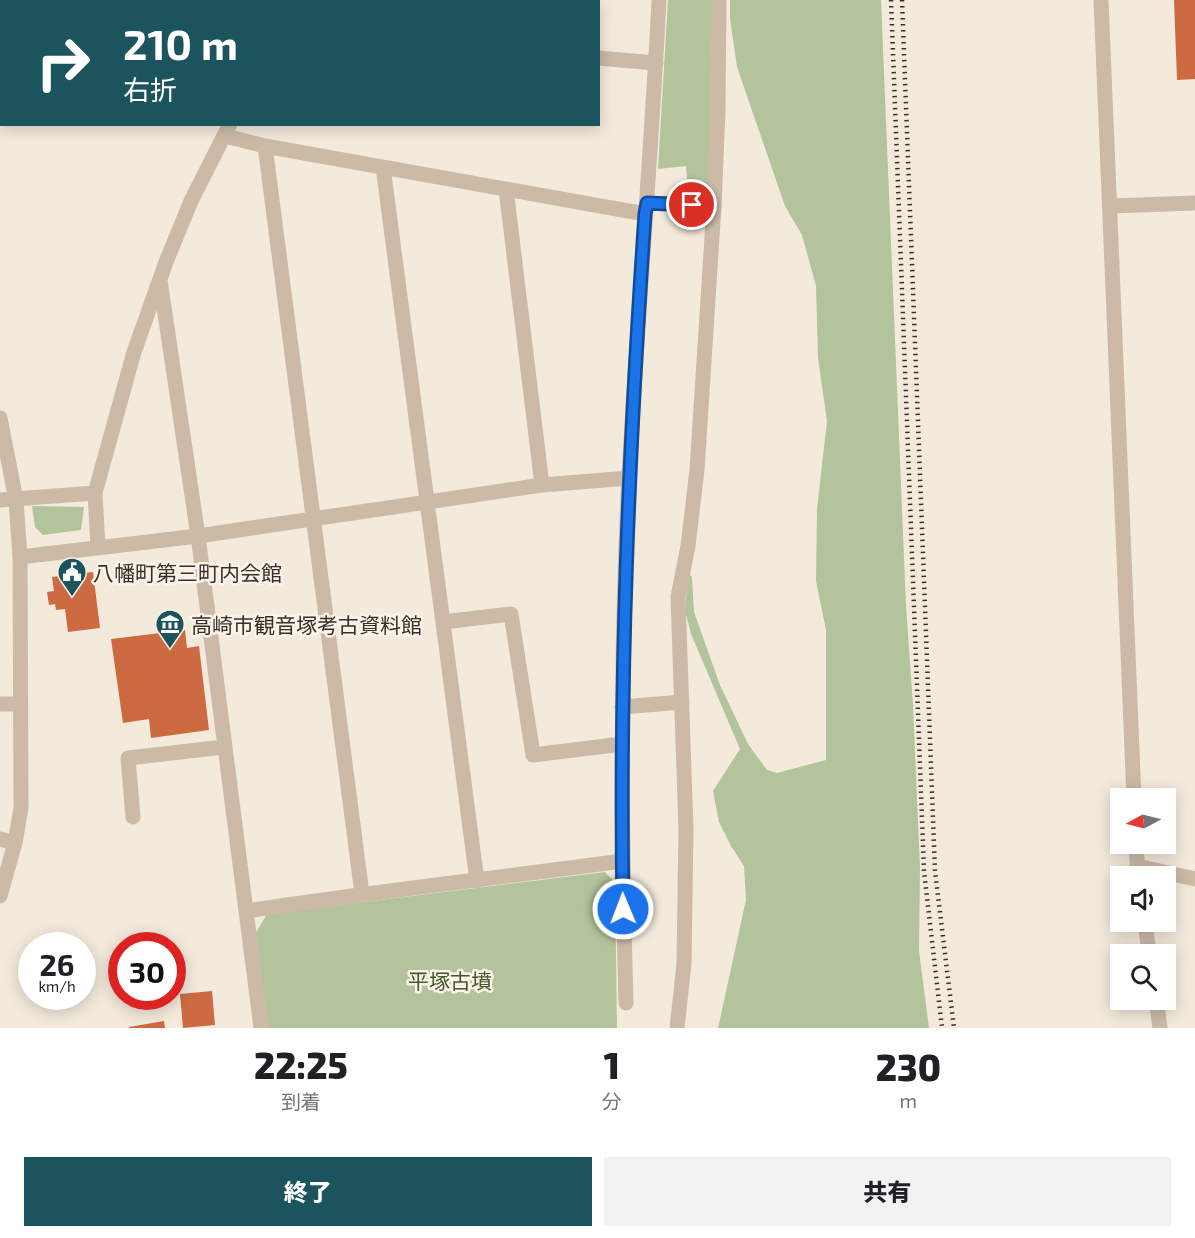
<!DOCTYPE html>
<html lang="ja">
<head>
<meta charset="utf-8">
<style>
  :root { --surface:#fff; --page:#f2f2f2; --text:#202124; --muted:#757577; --accent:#1b545c }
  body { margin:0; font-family:"Exo 2","Noto Sans JP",sans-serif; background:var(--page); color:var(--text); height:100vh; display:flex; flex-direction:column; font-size:22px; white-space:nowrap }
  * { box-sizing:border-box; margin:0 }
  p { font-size:20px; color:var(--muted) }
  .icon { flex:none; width:33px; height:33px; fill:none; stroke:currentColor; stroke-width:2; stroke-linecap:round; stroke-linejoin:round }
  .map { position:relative; height:1028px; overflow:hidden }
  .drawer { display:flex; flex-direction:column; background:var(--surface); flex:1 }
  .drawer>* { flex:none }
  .banner { position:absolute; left:0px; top:0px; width:600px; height:126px; box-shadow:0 3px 15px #0003; background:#1b545c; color:#fff; overflow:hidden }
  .needle { width:39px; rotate:263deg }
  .fabs { position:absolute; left:1110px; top:788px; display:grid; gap:12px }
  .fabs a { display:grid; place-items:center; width:66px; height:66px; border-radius:0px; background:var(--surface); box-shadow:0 3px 15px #0003; font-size:30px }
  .speed { position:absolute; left:18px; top:932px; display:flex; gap:12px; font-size:30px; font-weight:700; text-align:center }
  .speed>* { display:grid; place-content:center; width:78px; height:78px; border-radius:50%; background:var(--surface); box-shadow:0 3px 15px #0003; line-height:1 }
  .speed small { font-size:15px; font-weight:400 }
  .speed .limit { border:9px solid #d22; background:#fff; color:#111 }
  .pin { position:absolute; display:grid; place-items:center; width:51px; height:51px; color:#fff; margin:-26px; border:3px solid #fff; border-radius:50%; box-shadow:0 2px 6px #0007 }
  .me { position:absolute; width:66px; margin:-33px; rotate:359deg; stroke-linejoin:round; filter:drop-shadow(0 0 4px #0008) }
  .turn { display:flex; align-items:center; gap:21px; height:126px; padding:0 24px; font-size:27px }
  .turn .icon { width:78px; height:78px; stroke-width:2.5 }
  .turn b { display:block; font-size:42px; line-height:51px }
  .eta { display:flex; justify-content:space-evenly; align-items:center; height:102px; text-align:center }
  .eta b { font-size:36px; font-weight:800; line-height:42px }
  .cta { display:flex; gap:12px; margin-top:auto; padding:12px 24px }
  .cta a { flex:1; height:69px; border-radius:0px; background:var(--accent); color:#fff; font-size:24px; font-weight:800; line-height:69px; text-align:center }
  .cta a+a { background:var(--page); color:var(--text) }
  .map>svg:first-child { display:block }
  .green { fill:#b3c39b }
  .building { fill:#cc6b41 }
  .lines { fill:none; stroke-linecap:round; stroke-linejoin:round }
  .minor { stroke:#ccbaa7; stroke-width:15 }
  .rail { stroke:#382e28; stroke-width:4.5; stroke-dasharray:1.5 4.5; stroke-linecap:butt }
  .route-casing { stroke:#114b97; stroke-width:15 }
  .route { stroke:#1a73e8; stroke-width:10 }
  .labels { text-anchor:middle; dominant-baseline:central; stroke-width:5; stroke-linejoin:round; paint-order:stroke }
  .poi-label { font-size:21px; fill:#382e28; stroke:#fbf3e9; text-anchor:start }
  .park-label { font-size:21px; fill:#44582a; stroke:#fbf3e9 }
</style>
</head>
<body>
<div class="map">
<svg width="1195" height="1028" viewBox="0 0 1195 1028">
  <rect width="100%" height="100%" fill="#f3eadc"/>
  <path class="green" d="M 668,0 L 715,0 L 710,192 L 702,200 L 689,200 L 686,166 L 658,169 Z
    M 730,0 L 881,0 L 906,606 L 913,705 L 920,868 L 919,951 L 929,1028 L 718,1028 L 746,900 L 744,866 L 731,846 L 719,822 L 713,791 L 740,749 L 691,634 L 685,610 L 688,573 L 692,577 L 694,612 L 720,685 L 748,744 L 767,770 L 777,773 L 826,760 L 826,630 L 816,581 L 817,509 L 827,421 L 818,358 L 816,286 L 802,235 L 785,206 L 737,67 L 730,19 Z
    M 32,506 L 84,507 L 81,530 L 43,535 L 35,527 Z
    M 605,872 L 615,883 L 617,1028 L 267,1028 L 255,934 L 267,914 Z"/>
  <path class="building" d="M 1174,0 L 1195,0 L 1195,79 L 1177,80 Z
    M 93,572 L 100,628 L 68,632 L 65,609 L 56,610 L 55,604 L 49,605 L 47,592 L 54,591 L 52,577 Z
    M 185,630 L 187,648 L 199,646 L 209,730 L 151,738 L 149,719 L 123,723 L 111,639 Z
    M 212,991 L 215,1025 L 183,1028 L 180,994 Z
    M 164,1021 L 165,1028 L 129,1028 L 129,1027 Z"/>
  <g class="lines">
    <path class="minor" d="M 1101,0 L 1134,798
      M 305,2 L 305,0
      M 598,58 L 656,63
      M 0,68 L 2,68
      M 225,136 L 265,146 L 645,214
      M 265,146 L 362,894
      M 383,167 L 477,881
      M 506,189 L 542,485
      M 647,203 L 714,206
      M 1110,206 L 1195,203
      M 160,280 L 198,536 L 261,1028
      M 0,418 L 16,500 L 20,557 L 21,808 L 15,843 L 0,896
      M 0,500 L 95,493
      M 98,547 L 95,493 L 134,352 L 166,262 L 191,201 L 230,124
      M 20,557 L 198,536 L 542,485 L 629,478
      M 443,622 L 511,614 L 533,755 L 622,744
      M 0,704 L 21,704
      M 622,707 L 682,702
      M 133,817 L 128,758 L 224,747
      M 0,839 L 15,843
      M 1136,843 L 1138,876
      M 1137,866 L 1195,879
      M 246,911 C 371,892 497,878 622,861
      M 1145,921 L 1149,954
      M 1156,999 L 1160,1028
      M 626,1003 C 621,828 620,653 629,478 C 637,319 651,160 659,0
      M 677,1028 L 684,964 L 686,829 L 678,597 L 688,546 L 697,470 L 714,206 L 718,110 L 719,0"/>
    <path class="rail" d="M 891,0 L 924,871 L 942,1028
      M 902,0 L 935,871 L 954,1028"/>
  </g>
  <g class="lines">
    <g class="route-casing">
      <path id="route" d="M 623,909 C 619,675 629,447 645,214 L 647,203 L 692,205"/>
    </g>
    <use href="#route" class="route"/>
  </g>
  <defs>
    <g id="civic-pin" transform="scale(1.5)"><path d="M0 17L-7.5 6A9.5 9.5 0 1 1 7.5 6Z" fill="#1b545c" stroke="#fbf3e9"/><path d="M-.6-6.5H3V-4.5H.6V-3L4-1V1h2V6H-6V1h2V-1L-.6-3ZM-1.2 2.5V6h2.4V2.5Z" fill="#fff"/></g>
    <g id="museum-pin" transform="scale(1.5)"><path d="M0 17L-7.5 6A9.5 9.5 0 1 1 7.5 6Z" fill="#1b545c" stroke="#fbf3e9"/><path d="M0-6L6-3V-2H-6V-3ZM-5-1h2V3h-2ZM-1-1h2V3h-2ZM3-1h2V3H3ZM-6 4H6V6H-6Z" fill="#fff"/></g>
  </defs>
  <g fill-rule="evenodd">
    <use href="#civic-pin" x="72" y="572"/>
    <use href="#museum-pin" x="170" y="624"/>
  </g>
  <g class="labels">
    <g class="poi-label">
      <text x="93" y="572">八幡町第三町内会館</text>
      <text x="191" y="624">高崎市観音塚考古資料館</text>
    </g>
    <g class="park-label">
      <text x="450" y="980">平塚古墳</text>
    </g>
  </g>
</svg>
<div class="fabs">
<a><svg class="needle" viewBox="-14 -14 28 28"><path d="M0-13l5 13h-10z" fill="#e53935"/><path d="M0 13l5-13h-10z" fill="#757577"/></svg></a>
<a><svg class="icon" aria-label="sound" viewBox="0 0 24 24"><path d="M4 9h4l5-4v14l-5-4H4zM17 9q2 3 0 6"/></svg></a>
<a><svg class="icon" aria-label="search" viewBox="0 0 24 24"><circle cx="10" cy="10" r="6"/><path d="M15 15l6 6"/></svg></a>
</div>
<div class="speed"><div>26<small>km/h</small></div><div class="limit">30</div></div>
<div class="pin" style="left:692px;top:205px;background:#d93025"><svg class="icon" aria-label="arrive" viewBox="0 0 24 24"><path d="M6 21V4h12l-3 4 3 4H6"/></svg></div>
<svg class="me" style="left:623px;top:909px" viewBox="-20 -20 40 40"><circle r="17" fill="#1a73e8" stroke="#fff" stroke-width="3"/><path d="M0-11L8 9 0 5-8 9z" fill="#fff"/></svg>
<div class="banner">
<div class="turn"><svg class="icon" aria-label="right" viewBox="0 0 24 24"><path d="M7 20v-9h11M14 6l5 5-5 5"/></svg><div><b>210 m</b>右折</div></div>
</div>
</div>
<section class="drawer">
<div class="eta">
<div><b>22:25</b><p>到着</p></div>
<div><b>1</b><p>分</p></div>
<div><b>230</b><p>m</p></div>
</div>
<div class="cta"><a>終了</a><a>共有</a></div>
</section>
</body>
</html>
